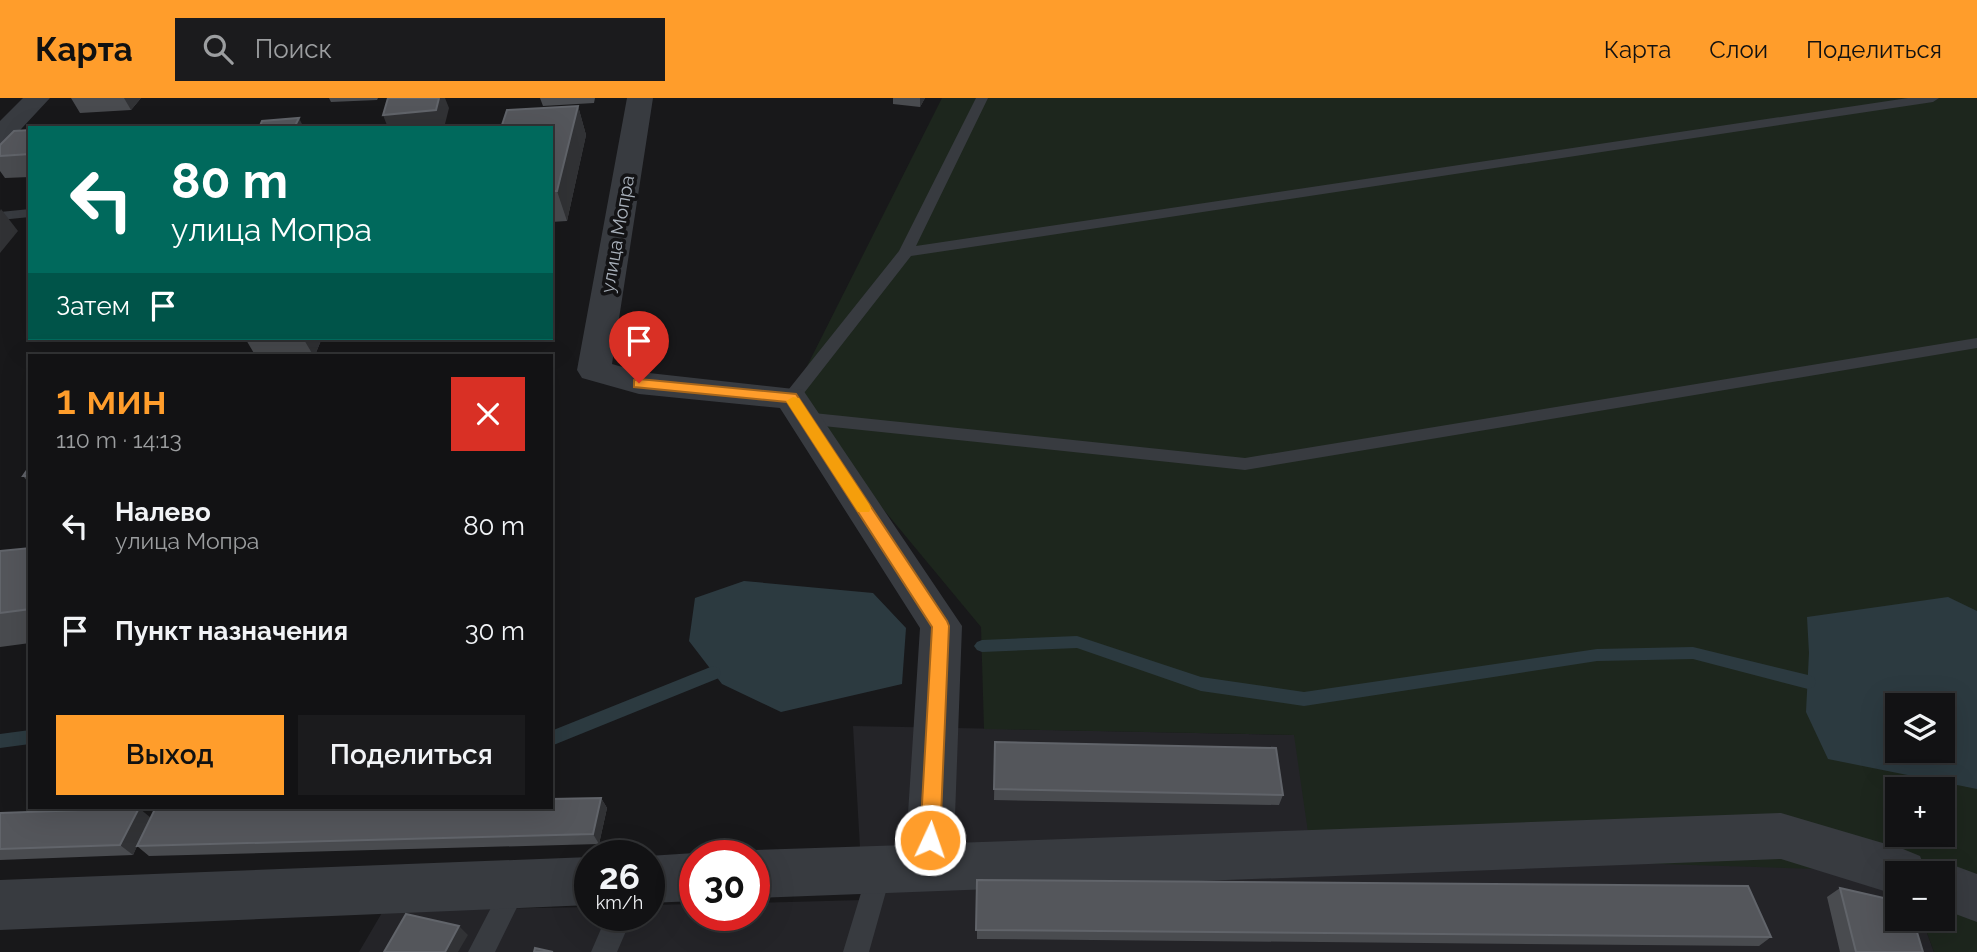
<!DOCTYPE html>
<html lang="ru">
<head>
<meta charset="utf-8">
<style>
  :root { --surface:#121214; --page:#1b1b1d; --text:#f1f3f6; --muted:#9c9ea0; --line:#313234; --accent:#ff9d2b }
  body { margin:0; font-family:Raleway,sans-serif; background:var(--page); color:var(--text); height:100vh; display:flex; flex-direction:column; font-size:26px; white-space:nowrap }
  * { box-sizing:border-box; margin:0 }
  p { font-size:23px; color:var(--muted) }
  .icon { flex:none; width:38px; height:38px; fill:none; stroke:currentColor; stroke-width:2; stroke-linecap:round; stroke-linejoin:round }
  .map { position:relative; flex:1; overflow:hidden }
  .drawer { position:absolute; left:28px; top:256px; width:525px; height:455px; display:flex; flex-direction:column; background:var(--surface); border-radius:0px; box-shadow:0 7px 28px #0002,0 0 0 2px var(--line) }
  .drawer>* { flex:none }
  .guide { position:absolute; left:28px; top:28px; width:525px; height:214px; border-radius:0px; box-shadow:0 7px 28px #0002,0 0 0 2px var(--line); background:#00695c; color:#fff; overflow:hidden }
  .buttons { position:absolute; left:1885px; top:595px; display:grid; gap:14px }
  .buttons a { display:grid; place-items:center; width:70px; height:70px; border-radius:0px; background:var(--surface); box-shadow:0 7px 28px #0002,0 0 0 2px var(--line); font-size:35px }
  .speed { position:absolute; left:574px; top:742px; display:flex; gap:14px; font-size:35px; font-weight:700; text-align:center }
  .speed>* { display:grid; place-content:center; width:91px; height:91px; border-radius:50%; background:var(--surface); box-shadow:0 7px 28px #0002,0 0 0 2px var(--line); line-height:1 }
  .speed small { font-size:18px; font-weight:400 }
  .speed .limit { border:10px solid #d22; background:#fff; color:#111 }
  .pin { position:absolute; display:grid; place-items:center; width:60px; height:60px; color:#fff; margin:-72px -30px; border-radius:50% 50% 50% 0; rotate:-45deg; box-shadow:0 0 7px #0007 }
  .pin .icon { rotate:45deg }
  .me { position:absolute; width:77px; margin:-38px; rotate:3deg; stroke-linejoin:round; filter:drop-shadow(0 0 5px #0008) }
  .turn { display:flex; align-items:center; gap:24px; height:147px; padding:0 28px; font-size:32px }
  .turn .icon { width:91px; height:91px; stroke-width:2.5 }
  .turn b { display:block; font-size:49px; line-height:60px }
  .then { display:flex; align-items:center; height:66px; padding:0 28px; background:#0003; gap:14px; font-size:26px }
  .round { display:grid; place-items:center; flex:none; width:74px; height:74px; border-radius:0px; background:var(--page) }
  .headline { display:flex; align-items:center; justify-content:space-between; height:119px; padding:0 28px }
  h1 { font-size:42px; font-weight:600; line-height:52px; color:var(--accent) }
  .primary-button { display:flex; gap:14px; margin-top:auto; padding:14px 28px }
  .primary-button a { flex:1; height:80px; border-radius:0px; background:var(--accent); color:#111; font-size:28px; font-weight:600; line-height:80px; text-align:center }
  .primary-button a+a { background:var(--page); color:var(--text) }
  ul { padding:0; list-style:none }
  li { display:flex; align-items:center; gap:21px; height:105px; padding:0 28px }
  li div { flex:1 }
  li b { display:block; font-size:26px }
  li em { font-style:normal }
  header { display:flex; align-items:center; gap:42px; box-sizing:border-box; height:98px; padding:0 35px; background:var(--accent); color:#111 }
  header strong { font-size:33px }
  nav { display:flex; gap:38px; margin-inline-start:auto; font-size:24px }
  .search { width:490px; height:63px; background:var(--page); display:flex; align-items:center; gap:18px; box-sizing:border-box; padding:0 24px; border-radius:0px; color:var(--muted); font-size:26px }
  .map>svg:first-child { display:block }
  .built { fill:#242428 }
  .green { fill:#1d261d; fill-rule:evenodd }
  .water { fill:#2c3a40; fill-rule:evenodd }
  .lines { fill:none; stroke-linecap:round; stroke-linejoin:round }
  .stream { fill:#2c3a40; fill-rule:evenodd }
  .lane { fill:#383b40; fill-rule:evenodd }
  .street { fill:#383b40; fill-rule:evenodd }
  .wall { fill:#494b4f }
  .shaded-wall { fill:#313235 }
  .building { fill:#54565b; stroke:#61646a; stroke-width:2 }
  .route { fill:#ff9d2b; stroke:#a6661c; stroke-width:2 }
  .slow { fill:#f59e0b }
  .labels { text-anchor:middle; dominant-baseline:central; stroke-width:7; stroke-linejoin:round; paint-order:stroke }
  .street-label { font-size:19px; fill:#a9b1bb; stroke:#131315 }
</style>
</head>
<body>
<header>
<strong>Карта</strong>
<div class="search"><svg class="icon" aria-label="search" viewBox="0 0 24 24"><circle cx="10" cy="10" r="6"/><path d="M15 15l6 6"/></svg>Поиск</div>
<nav><a>Карта</a><a>Слои</a><a>Поделиться</a></nav>
</header>
<div class="map">
<svg width="1977" height="854" viewBox="0 0 1977 854">
  <rect width="100%" height="100%" fill="#18181a"/>
  <path class="built" d="M 853,628 L 1294,637 L 1897,776 L 1897,821 L 1922,821 L 1934,854 L 359,854 L 383,813 L 590,809 L 590,817 L 649,817 L 649,807 L 695,806 L 695,817 L 754,817 L 754,805 L 863,802 Z"/>
  <path class="green" d="M 942,0 L 1977,0 L 1977,854 L 1934,854 L 1922,821 L 1942,821 L 1942,775 L 1311,755 L 1294,637 L 984,631 L 981,529 L 791,300 ZM 1897,607 L 1942,607 L 1942,653 L 1897,653 ZM 1897,691 L 1942,691 L 1942,737 L 1897,737 Z"/>
  <path class="water" d="M 744,483 L 873,495 L 906,530 L 902,586 L 781,614 L 722,586 L 689,543 L 695,500 Z
    M 1948,499 L 1977,513 L 1977,691 L 1828,661 L 1806,614 L 1809,555 L 1807,519 ZM 1897,607 L 1942,607 L 1942,653 L 1897,653 Z"/>
  <g class="lines">
    <path class="stream" d="M 1077,538 L 1201,579 L 1304,594 L 1597,551 L 1693,549 L 1808,577 L 1814,579 L 1816,584 L 1814,589 L 1808,591 L 1693,561 L 1597,563 L 1304,608 L 1201,593 L 1077,550 L 982,554 L 977,552 L 974,548 L 977,544 L 982,542 Z
      M 713,568 L 719,570 L 721,575 L 719,580 L 551,648 L 551,633 Z
      M 30,632 L 30,646 L 0,650 L 0,636 Z"/>
    <path class="lane" d="M 976,0 L 988,0 L 916,148 L 1908,0 L 1939,0 L 1933,4 L 911,158 L 797,304 L 785,304 L 782,300 L 785,296 L 899,153 Z
      M 30,111 L 30,119 L 0,122 L 0,114 Z
      M 1977,240 L 1977,250 L 1245,372 L 804,326 L 795,320 L 804,314 L 1245,360 Z
      M 880,760 L 889,764 L 892,772 L 869,854 L 843,854 L 868,772 L 871,764 Z
      M 516,775 L 525,779 L 528,787 L 495,854 L 468,854 L 507,779 Z
      M 607,817 L 633,817 L 617,854 L 591,854 Z"/>
    <path class="street" d="M 23,0 L 50,0 L 9,44 L 0,46 L 0,23 Z
      M 627,0 L 653,0 L 612,266 L 640,274 L 803,292 L 962,528 L 954,745 L 1781,715 L 1903,751 L 1920,758 L 1925,770 L 1942,763 L 1977,776 L 1977,824 L 1942,811 L 1942,775 L 1897,775 L 1897,797 L 1781,761 L 754,800 L 754,758 L 740,758 L 754,752 L 906,747 L 920,530 L 780,310 L 639,296 L 582,280 L 577,272 Z
      M 695,755 L 701,758 L 695,758 L 695,803 L 649,805 L 648,758 Z
      M 590,759 L 590,807 L 0,832 L 0,782 Z"/>
  </g>
  <path class="wall" d="M 71,0 L 141,0 L 131,12 L 80,15 Z
    M 329,0 L 378,0 L 377,2 L 331,4 Z
    M 540,0 L 595,0 L 594,5 L 543,8 Z
    M 893,0 L 925,0 L 920,9 L 893,6 Z
    M 578,8 L 586,37 L 567,123 L 551,124 L 551,30 Z
    M 30,32 L 30,79 L 5,80 L 0,73 L 0,47 Z
    M 245,240 L 322,240 L 315,257 L 255,257 Z
    M 30,368 L 30,386 L 23,378 Z
    M 30,450 L 30,545 L 0,549 L 0,453 Z
    M 995,644 L 1283,697 L 1279,707 L 994,702 Z
    M 601,700 L 607,710 L 599,746 L 149,758 L 137,748 L 133,757 L 0,762 L 0,715 L 151,720 Z
    M 977,782 L 1771,839 L 1759,848 L 977,841 Z
    M 1840,790 L 1923,854 L 1840,854 L 1827,799 Z"/>
  <path class="shaded-wall" d="M 124,0 L 141,0 L 131,12 Z
    M 439,0 L 445,0 L 449,10 L 444,30 L 388,30 L 383,17 Z
    M 920,0 L 925,0 L 920,9 Z
    M 578,8 L 586,37 L 567,123 L 557,93 Z
    M 299,20 L 304,30 L 294,30 Z
    M 1,111 L 18,133 L 0,155 L 0,113 Z
    M 303,240 L 322,240 L 315,257 L 313,257 Z
    M 601,700 L 607,710 L 599,746 L 593,736 Z
    M 139,710 L 151,720 L 133,757 L 120,747 Z
    M 459,828 L 468,837 L 458,854 L 445,854 Z"/>
  <path class="building" d="M 388,0 L 439,0 L 436,12 L 383,17 Z
    M 578,8 L 557,93 L 551,93 L 551,30 L 501,30 L 507,12 Z
    M 299,20 L 294,30 L 259,30 L 262,23 Z
    M 30,32 L 30,56 L 0,58 L 0,47 L 14,33 Z
    M 30,368 L 30,378 L 23,378 Z
    M 30,450 L 30,511 L 0,515 L 0,453 Z
    M 995,644 L 1276,650 L 1283,697 L 994,691 Z
    M 601,700 L 593,736 L 137,748 L 155,711 L 254,709 L 551,709 L 551,701 Z
    M 139,710 L 120,747 L 0,751 L 0,715 Z
    M 977,782 L 1748,788 L 1771,839 L 976,832 Z
    M 1840,790 L 1897,803 L 1897,821 L 1913,821 L 1923,854 L 1856,854 Z
    M 406,816 L 459,828 L 445,854 L 384,854 Z
    M 535,850 L 553,854 L 534,854 Z"/>
  <path class="route" d="M 639,281 L 796,296 L 947,523 L 949,528 L 940,742 L 938,749 L 930,751 L 923,749 L 920,742 L 932,529 L 787,304 L 634,289 L 634,282 Z"/>
  <path class="slow" d="M 793,299 L 799,300 L 869,406 L 871,410 L 869,414 L 858,414 L 786,303 Z"/>
  <g class="labels">
    <g class="street-label">
      <text transform="translate(617 136) rotate(-80)">улица Мопра</text>
    </g>
  </g>
</svg>
<div class="buttons">
<a><svg class="icon" aria-label="layers" viewBox="0 0 24 24"><path d="M12 4l9 5-9 5-9-5zM3 14l9 5 9-5"/></svg></a>
<a>+</a>
<a>−</a>
</div>
<div class="speed"><div>26<small>km/h</small></div><div class="limit">30</div></div>
<div class="pin" style="left:639px;top:285px;background:#d93025"><svg class="icon" aria-label="arrive" viewBox="0 0 24 24"><path d="M6 21V4h12l-3 4 3 4H6"/></svg></div>
<svg class="me" style="left:930px;top:742px" viewBox="-20 -20 40 40"><circle r="17" fill="#ff9d2b" stroke="#fff" stroke-width="3"/><path d="M0-11L8 9 0 5-8 9z" fill="#fff"/></svg>
<div class="guide">
<div class="turn"><svg class="icon" aria-label="left" viewBox="0 0 24 24"><path d="M17 20v-9H6M10 6l-5 5 5 5"/></svg><div><b>80 m</b>улица Мопра</div></div>
<div class="then">Затем<svg class="icon" aria-label="arrive" viewBox="0 0 24 24"><path d="M6 21V4h12l-3 4 3 4H6"/></svg></div>
</div>
<section class="drawer">
<div class="headline"><div><h1>1 мин</h1><p>110 m · 14:13</p></div><a class="round" style="background:#d93025;color:#fff"><svg class="icon" aria-label="close" viewBox="0 0 24 24"><path d="M6 6l12 12M18 6L6 18"/></svg></a></div>
<ul>
<li><svg class="icon" aria-label="left" viewBox="0 0 24 24"><path d="M17 20v-9H6M10 6l-5 5 5 5"/></svg><div><b>Налево</b><p>улица Мопра</p></div><em>80 m</em></li>
<li><svg class="icon" aria-label="arrive" viewBox="0 0 24 24"><path d="M6 21V4h12l-3 4 3 4H6"/></svg><div><b>Пункт назначения</b></div><em>30 m</em></li>
</ul>
<div class="primary-button"><a>Выход</a><a>Поделиться</a></div>
</section>
</div>
</body>
</html>
